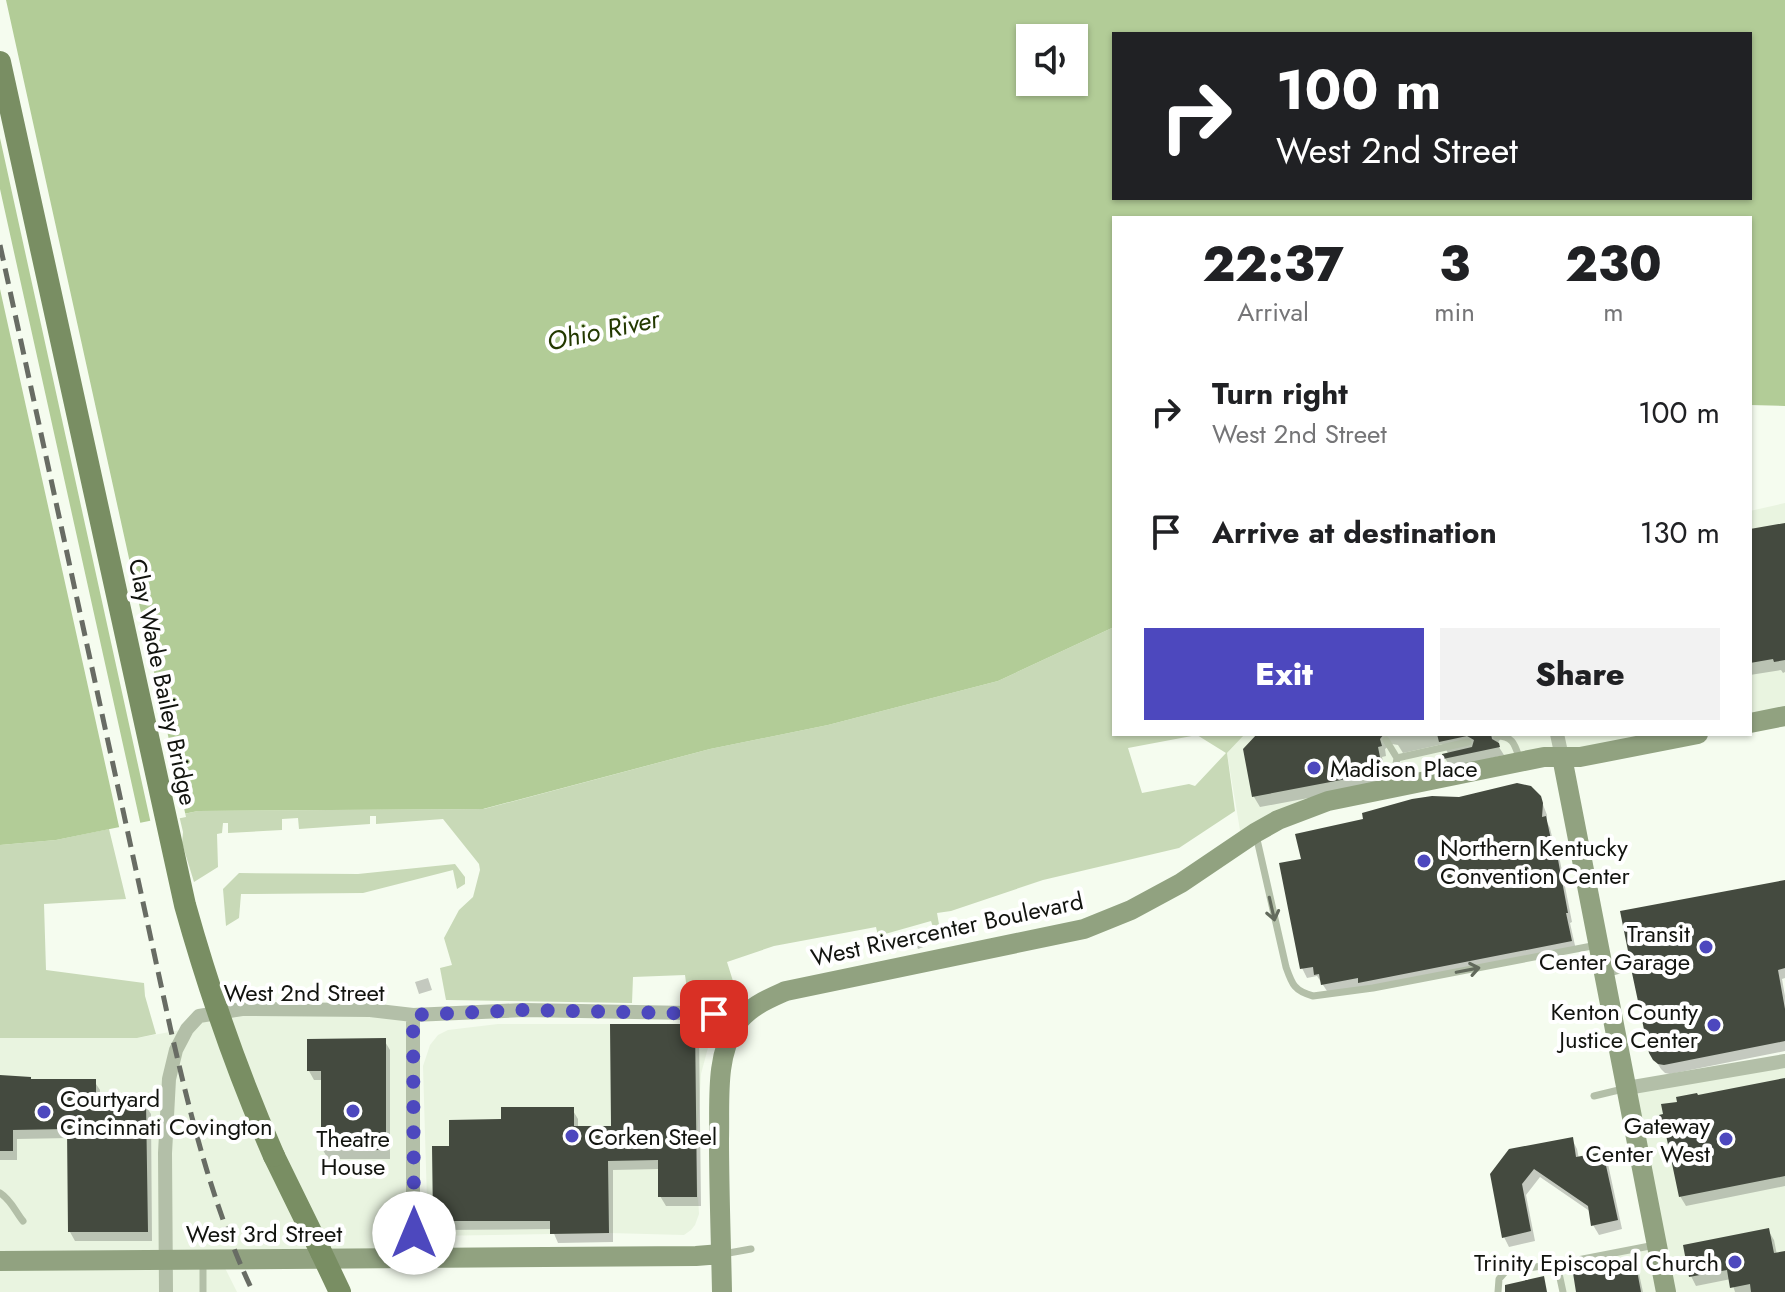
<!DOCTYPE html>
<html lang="en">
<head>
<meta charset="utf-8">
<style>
  :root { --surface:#fff; --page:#f2f2f2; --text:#202124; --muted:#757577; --accent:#4d48be }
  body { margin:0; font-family:Jost,sans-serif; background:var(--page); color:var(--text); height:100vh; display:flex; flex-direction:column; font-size:30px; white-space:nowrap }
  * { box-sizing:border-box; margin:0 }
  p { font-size:26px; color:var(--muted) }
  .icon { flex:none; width:44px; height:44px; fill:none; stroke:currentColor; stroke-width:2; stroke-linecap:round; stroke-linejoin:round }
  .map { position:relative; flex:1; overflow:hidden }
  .sheet { position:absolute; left:1112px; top:216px; width:640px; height:520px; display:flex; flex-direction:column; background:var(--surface); border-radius:0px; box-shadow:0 2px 6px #0004 }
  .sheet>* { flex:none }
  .hud { position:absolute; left:1112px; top:32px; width:640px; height:168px; border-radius:0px; box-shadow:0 2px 6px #0004; background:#202124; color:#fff; overflow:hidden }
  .buttons { position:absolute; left:1016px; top:24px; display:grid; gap:16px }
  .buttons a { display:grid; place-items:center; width:72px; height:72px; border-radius:0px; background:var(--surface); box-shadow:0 2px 6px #0004; font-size:40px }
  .pin { position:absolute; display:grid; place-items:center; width:68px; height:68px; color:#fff; margin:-34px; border-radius:16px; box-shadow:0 4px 12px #0006 }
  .me { position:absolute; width:88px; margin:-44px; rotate:0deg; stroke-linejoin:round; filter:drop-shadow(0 0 6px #0008) }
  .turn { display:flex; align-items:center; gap:28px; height:168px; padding:0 32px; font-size:36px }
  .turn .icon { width:104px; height:104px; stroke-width:2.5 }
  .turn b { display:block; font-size:56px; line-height:68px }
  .eta { display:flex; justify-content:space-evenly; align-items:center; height:136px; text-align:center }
  .eta b { font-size:48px; font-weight:800; line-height:56px }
  .primary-button { display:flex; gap:16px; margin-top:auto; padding:16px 32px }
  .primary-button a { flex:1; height:92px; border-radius:0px; background:var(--accent); color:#fff; font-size:32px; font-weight:800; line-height:92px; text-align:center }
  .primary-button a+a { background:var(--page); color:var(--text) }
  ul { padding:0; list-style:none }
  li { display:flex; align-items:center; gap:24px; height:120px; padding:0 32px }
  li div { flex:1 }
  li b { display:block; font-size:30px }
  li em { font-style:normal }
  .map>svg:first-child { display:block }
  .built { fill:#e9f4e0 }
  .green { fill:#c8d9b7; fill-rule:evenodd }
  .water { fill:#b2cc97; fill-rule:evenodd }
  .pier { fill:#f5fcef }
  .shadow { fill:#0003 }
  .building { fill:#444a3f }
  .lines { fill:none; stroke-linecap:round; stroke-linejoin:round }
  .lane { stroke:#b3bfa8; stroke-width:7 }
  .street { stroke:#b3bfa8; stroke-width:14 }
  .secondary { stroke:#91a280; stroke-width:20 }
  .primary { stroke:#798e63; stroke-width:22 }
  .rail { stroke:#686c64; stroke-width:5; stroke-dasharray:16 8; stroke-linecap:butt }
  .primary-bridge { stroke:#798e63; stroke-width:22 }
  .oneway { stroke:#626a5c }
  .route { stroke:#4d48be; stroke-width:14; stroke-dasharray:0 25.2 }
  .poi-dot { fill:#4d48be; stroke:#fff; stroke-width:3 }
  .labels { text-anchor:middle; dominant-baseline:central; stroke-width:8; stroke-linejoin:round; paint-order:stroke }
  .street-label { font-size:24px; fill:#12140f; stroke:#fff }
  .poi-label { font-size:24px; fill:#12140f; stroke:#fff; text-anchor:start }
  .water-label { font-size:26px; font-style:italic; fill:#233900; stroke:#fff }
</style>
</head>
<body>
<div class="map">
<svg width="1785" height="1292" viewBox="0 0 1785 1292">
  <rect width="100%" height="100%" fill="#f5fcef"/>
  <path class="built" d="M 1785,503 L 1785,716 L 1750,723 L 1750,511 Z
    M 1245,734 L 1698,734 L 1328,801 L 1242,842 L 1227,753 Z
    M 413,1015 L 413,1258 L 221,1260 L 237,1292 L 0,1292 L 0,1038 L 137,1038 L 186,1029 L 199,1016 Z
    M 498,1024 L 711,1024 L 713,1029 L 701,1074 L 696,1160 L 699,1214 L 695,1225 L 691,1230 L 684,1235 L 609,1233 L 428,1236 L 423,1066 L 430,1045 L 438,1035 L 448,1030 Z
    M 1785,1061 L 1785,1292 L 1563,1292 L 1557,1264 L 1657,1244 L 1627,1088 Z"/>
  <path class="green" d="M 1114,627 L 1114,734 L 1245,734 L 1227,753 L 1235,811 L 1179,848 L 1043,880 L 951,911 L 937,913 L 940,930 L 936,936 L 931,921 L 878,936 L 876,927 L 774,946 L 727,962 L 738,997 L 712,1003 L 689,1004 L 685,975 L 633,977 L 632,1003 L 446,1000 L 440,968 L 452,965 L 444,938 L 459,910 L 473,897 L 480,870 L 479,864 L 443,819 L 376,824 L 376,816 L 370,816 L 370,824 L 299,829 L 298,818 L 282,819 L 282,830 L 228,833 L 228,823 L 223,823 L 222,833 L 217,834 L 218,867 L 194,882 L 182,843 L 183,832 L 179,815 L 198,811 L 484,809 L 710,749 L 828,725 L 998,681 ZM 1197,735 L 1226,753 L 1195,786 L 1189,784 L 1142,793 L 1128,748 Z
    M 109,829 L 126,899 L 44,904 L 46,970 L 144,983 L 145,996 L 156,1034 L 137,1038 L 0,1038 L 0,845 L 56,840 Z
    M 455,864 L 465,877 L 465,884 L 457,889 L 453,870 L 363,893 L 241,894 L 239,918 L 226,926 L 223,889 L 239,873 L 358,874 Z"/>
  <path class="water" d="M 0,0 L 1785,0 L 1785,406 L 1750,405 L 1750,218 L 1114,218 L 1114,627 L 998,681 L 828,725 L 710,749 L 483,809 L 198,811 L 56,840 L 0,845 ZM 1114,34 L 1750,34 L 1750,198 L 1114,198 ZM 1030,38 L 1074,38 L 1074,82 L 1030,82 Z"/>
  <path class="pier" d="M 0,0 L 6,0 L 186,817 L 151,824 L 0,138 Z
    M 0,189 L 141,826 L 120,831 L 0,289 Z"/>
  <path class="shadow" d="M 1785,525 L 1785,672 L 1783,673 L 1781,670 L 1750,675 L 1750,531 Z
    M 1260,734 L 1510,734 L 1501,738 L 1497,744 L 1504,755 L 1451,768 L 1445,758 L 1449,755 L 1443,744 L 1403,753 L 1398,745 L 1392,744 L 1385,749 L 1386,756 L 1382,757 L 1388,783 L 1260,807 L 1254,797 Z
    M 1542,802 L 1547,815 L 1547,822 L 1550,828 L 1556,854 L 1560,861 L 1572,922 L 1570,923 L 1576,950 L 1329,994 L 1317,976 L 1307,978 L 1302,968 Z
    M 1785,882 L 1785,978 L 1782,979 L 1785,996 L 1785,1051 L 1670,1074 L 1665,1073 L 1661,1069 L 1651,1053 L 1639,972 L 1632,960 Z
    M 925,932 L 929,945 L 918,949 L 913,935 Z
    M 428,978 L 432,990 L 419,994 L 415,982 Z
    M 694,1026 L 699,1035 L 701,1206 L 666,1206 L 660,1196 L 660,1169 L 613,1170 L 613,1242 L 558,1243 L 552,1229 L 440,1230 L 435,1220 L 451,1148 L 503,1121 L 572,1109 L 578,1119 L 578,1128 L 613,1128 Z
    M 384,1040 L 390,1050 L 390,1159 L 328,1159 L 323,1150 L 323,1080 L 314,1080 L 309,1071 Z
    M 0,1077 L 31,1081 L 94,1081 L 100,1090 L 100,1105 L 145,1105 L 151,1114 L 152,1241 L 75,1241 L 70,1232 L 69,1138 L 17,1139 L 17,1160 L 0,1160 Z
    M 1785,1080 L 1785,1186 L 1686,1206 L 1680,1196 L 1670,1143 L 1665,1135 L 1697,1097 Z
    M 1572,1139 L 1577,1149 L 1579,1159 L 1602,1154 L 1608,1164 L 1622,1229 L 1599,1235 L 1593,1225 L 1591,1212 L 1540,1177 L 1526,1195 L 1535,1241 L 1509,1247 L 1504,1237 L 1492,1175 Z
    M 1768,1230 L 1774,1240 L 1777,1255 L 1785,1253 L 1785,1292 L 1735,1292 L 1731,1279 L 1696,1286 L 1691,1276 Z
    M 1634,1262 L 1638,1269 L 1643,1292 L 1578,1292 Z"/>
  <path class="building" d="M 1785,523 L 1785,660 L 1774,662 L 1773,659 L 1750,663 L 1750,529 Z
    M 1257,734 L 1384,734 L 1380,739 L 1382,746 L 1378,747 L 1383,772 L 1252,797 L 1243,749 Z
    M 1437,734 L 1491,734 L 1492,739 L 1499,743 L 1500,747 L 1443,759 L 1442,754 L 1472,747 L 1474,740 L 1467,736 L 1439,742 Z
    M 1517,783 L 1531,786 L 1541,796 L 1543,803 L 1542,817 L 1546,816 L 1553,849 L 1556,849 L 1568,913 L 1566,913 L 1572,941 L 1358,983 L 1358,978 L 1321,985 L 1319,974 L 1314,975 L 1313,967 L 1300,969 L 1279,863 L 1301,859 L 1295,834 L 1363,819 L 1362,813 L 1412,799 L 1432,796 L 1459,797 Z
    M 1785,880 L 1785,968 L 1778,970 L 1785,1009 L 1785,1041 L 1664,1065 L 1658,1064 L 1653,1060 L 1649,1053 L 1632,973 L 1636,971 L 1637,966 L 1635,962 L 1630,961 L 1620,911 Z
    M 610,1024 L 695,1024 L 697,1197 L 658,1197 L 658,1160 L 608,1161 L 609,1233 L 550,1234 L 550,1221 L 433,1221 L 432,1146 L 449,1146 L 449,1120 L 501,1119 L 501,1107 L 574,1107 L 574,1126 L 611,1126 Z
    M 386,1038 L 386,1150 L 321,1150 L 321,1071 L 307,1071 L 307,1039 Z
    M 0,1075 L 31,1077 L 31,1079 L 96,1079 L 96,1103 L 146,1103 L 148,1232 L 68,1232 L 67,1129 L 13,1130 L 13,1151 L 0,1151 Z
    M 1785,1078 L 1785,1176 L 1679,1197 L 1666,1135 L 1663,1136 L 1659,1115 L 1663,1114 L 1661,1104 L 1677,1102 L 1676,1097 L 1697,1093 L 1698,1095 Z
    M 1573,1137 L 1576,1157 L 1603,1152 L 1618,1220 L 1591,1226 L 1588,1206 L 1534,1169 L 1522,1184 L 1531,1231 L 1502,1238 L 1490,1174 L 1509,1149 Z
    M 1769,1228 L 1774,1253 L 1785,1251 L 1785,1292 L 1751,1292 L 1750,1284 L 1730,1288 L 1727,1270 L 1689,1277 L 1683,1245 Z
    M 1635,1260 L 1641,1292 L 1576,1292 L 1573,1273 Z
    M 1544,1276 L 1547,1292 L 1505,1292 L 1505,1285 Z"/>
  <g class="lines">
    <path class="lane" d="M 1497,736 C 1514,736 1515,746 1520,760
      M 1386,740 L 1397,758
      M 1396,786 L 1394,776 L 1397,758 L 1468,742
      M 1256,835 L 1286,967 C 1292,984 1294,991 1313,996 L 1373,988 L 1597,945
      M 1606,974 L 1631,967
      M 1594,1096 L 1623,1089
      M 0,1193 C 11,1200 15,1211 23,1221
      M 723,1254 L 751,1249
      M 1557,1264 L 1563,1292
      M 203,1292 L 203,1262
      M 1498,1292 L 1499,1279 L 1506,1271 L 1557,1264 L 1655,1245"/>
    <path class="street" d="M 1557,734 L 1562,757
      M 413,1015 L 413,1258
      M 1627,1088 L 1785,1061
      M 166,1292 L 165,1153 L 169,1079 L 176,1050 L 187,1029 L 199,1016 L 242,1009 L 370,1010 L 413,1015 L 524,1010 L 746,1014"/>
    <path class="secondary" d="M 1750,723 L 1785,716
      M 1562,757 L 1666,1292
      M 0,1261 L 696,1256 L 721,1254
      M 722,1292 C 721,1241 719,1190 719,1139 C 720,1102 715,1057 736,1025 C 748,1007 768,999 786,991 L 1084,929 L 1131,910 L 1181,883 L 1255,833 L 1278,820 L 1328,801 L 1544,757 L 1580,757 L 1698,734"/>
    <path class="primary" d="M 274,1156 L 321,1252"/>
    <path class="rail" d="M 0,245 L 171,1031 C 192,1121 213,1208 253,1292"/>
    <path class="primary-bridge" d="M 0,62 L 185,905 C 209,991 238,1074 274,1156
      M 321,1252 L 340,1292"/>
  </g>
  <defs><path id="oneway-shaft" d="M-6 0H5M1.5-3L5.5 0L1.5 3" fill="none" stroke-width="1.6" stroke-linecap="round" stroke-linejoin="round" transform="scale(2)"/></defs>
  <g class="oneway">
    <use href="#oneway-shaft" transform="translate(1272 909) rotate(77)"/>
    <use href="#oneway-shaft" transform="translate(1468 970) rotate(-11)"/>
  </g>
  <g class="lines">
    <path class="route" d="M 414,1233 L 413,1015 L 524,1010 L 714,1014"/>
  </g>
  <g class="poi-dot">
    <circle cx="1314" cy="768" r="8"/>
    <circle cx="1424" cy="861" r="8"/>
    <circle cx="1706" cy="947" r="8"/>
    <circle cx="1714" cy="1025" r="8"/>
    <circle cx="353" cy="1111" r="8"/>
    <circle cx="44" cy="1112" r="8"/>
    <circle cx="572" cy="1136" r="8"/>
    <circle cx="1726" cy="1139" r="8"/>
    <circle cx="1735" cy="1262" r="8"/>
  </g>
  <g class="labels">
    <g class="street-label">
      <text transform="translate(163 682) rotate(78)">Clay Wade Bailey Bridge</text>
      <text transform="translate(947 929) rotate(-12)">West Rivercenter Boulevard</text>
      <text x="304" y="992">West 2nd Street</text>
      <text x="264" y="1233">West 3rd Street</text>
    </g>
    <g class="poi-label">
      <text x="1330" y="768">Madison Place</text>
      <text x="1440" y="847">Northern Kentucky<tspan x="1440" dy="28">Convention Center</tspan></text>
      <text x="1690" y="933" text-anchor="end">Transit<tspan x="1690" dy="28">Center Garage</tspan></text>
      <text x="1698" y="1011" text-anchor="end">Kenton County<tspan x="1698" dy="28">Justice Center</tspan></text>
      <text x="60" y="1098">Courtyard<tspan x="60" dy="28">Cincinnati Covington</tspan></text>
      <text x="1710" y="1125" text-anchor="end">Gateway<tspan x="1710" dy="28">Center West</tspan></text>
      <text x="588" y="1136">Corken Steel</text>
      <text x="353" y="1138" text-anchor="middle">Theatre<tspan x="353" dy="28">House</tspan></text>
      <text x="1719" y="1262" text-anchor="end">Trinity Episcopal Church</text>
    </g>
    <g class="water-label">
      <text transform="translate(603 330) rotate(-12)">Ohio River</text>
    </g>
  </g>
</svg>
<div class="buttons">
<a><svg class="icon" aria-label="sound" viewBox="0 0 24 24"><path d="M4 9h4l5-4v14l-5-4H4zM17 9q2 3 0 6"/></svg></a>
</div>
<div class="pin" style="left:714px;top:1014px;background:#d93025"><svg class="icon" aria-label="arrive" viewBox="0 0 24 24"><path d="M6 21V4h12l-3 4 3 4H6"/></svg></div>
<svg class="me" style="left:414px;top:1233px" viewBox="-20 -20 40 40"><circle r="19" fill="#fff"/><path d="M0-13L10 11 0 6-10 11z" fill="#4d48be"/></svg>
<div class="hud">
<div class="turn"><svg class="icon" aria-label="right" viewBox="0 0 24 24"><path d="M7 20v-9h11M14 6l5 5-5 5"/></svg><div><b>100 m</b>West 2nd Street</div></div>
</div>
<section class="sheet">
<div class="eta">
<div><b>22:37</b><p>Arrival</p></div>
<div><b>3</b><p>min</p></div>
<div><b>230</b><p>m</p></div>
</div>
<ul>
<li><svg class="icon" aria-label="right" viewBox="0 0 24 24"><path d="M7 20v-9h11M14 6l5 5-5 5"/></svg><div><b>Turn right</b><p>West 2nd Street</p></div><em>100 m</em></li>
<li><svg class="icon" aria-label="arrive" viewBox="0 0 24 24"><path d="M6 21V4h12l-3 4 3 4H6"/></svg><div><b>Arrive at destination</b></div><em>130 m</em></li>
</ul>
<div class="primary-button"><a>Exit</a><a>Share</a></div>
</section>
</div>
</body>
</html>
